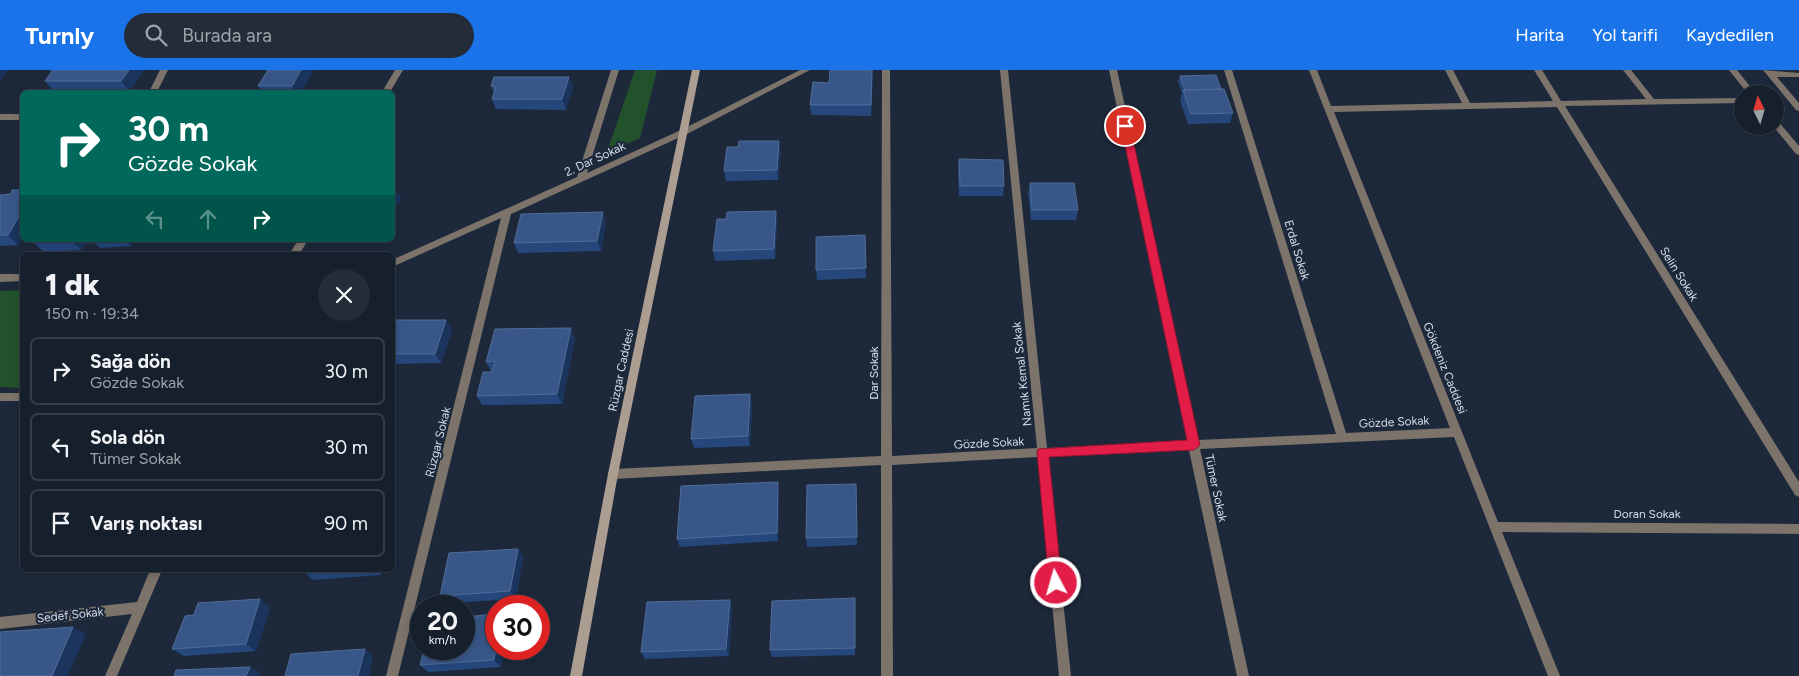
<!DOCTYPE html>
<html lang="tr">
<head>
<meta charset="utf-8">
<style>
  :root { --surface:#161f2c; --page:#232c38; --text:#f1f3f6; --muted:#9ea2a9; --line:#353d48; --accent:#1a73e8 }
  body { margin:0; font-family:Figtree,sans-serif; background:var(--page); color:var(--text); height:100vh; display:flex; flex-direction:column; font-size:19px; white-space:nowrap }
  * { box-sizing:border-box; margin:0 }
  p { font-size:16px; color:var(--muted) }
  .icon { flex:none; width:28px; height:28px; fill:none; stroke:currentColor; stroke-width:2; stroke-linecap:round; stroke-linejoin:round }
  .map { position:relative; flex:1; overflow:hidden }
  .details { position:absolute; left:20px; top:182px; width:375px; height:320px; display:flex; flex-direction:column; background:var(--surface); border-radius:8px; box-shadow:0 2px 8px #0003,0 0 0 1px var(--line) }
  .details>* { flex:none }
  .top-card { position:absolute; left:20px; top:20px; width:375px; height:152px; border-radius:8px; box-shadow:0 2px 8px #0003,0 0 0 1px var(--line); background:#00695c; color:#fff; overflow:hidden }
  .needle { width:32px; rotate:355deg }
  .controls { position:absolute; left:1734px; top:15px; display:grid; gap:10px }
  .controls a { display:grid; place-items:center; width:50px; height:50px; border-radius:50%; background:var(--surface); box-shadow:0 2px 8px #0003,0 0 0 1px var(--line); font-size:25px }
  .speed { position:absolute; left:410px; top:525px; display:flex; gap:10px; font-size:25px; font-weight:700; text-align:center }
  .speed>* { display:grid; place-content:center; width:65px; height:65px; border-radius:50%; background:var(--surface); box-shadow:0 2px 8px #0003,0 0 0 1px var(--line); line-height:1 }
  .speed small { font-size:12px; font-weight:400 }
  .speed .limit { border:8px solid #d22; background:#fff; color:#111 }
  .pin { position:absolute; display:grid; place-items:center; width:42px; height:42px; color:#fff; margin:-21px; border:2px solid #fff; border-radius:50%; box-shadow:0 1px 5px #0007 }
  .me { position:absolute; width:55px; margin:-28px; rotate:354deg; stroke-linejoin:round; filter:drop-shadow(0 0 4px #0008) }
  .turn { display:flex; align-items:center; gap:18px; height:105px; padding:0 25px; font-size:22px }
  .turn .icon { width:65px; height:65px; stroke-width:2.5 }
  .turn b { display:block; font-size:35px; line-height:42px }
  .lanes { display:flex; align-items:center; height:48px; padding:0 25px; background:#0003; justify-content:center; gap:25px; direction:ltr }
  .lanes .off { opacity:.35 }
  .round { display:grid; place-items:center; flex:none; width:52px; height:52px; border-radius:26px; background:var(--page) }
  .overview { display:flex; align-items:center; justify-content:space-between; height:85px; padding:0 25px }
  h1 { font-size:30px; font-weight:800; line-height:38px }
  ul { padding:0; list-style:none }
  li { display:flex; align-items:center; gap:15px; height:68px; margin:0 10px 8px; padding:0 15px; border:2px solid var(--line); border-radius:8px }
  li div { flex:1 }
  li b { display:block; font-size:19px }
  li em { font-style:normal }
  header { display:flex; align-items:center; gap:30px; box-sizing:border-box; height:70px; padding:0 25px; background:var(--accent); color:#fff }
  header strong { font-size:24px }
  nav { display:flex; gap:28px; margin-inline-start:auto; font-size:18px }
  .search { width:350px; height:45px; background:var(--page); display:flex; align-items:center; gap:12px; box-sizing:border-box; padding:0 18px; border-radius:28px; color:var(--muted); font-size:19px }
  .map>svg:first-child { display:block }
  .green { fill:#22522b }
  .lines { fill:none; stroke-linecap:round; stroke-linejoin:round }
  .street { fill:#7c736b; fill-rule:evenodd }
  .secondary { fill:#ac9d91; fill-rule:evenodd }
  .wall { fill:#25477c }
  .shaded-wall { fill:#1a345d }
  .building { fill:#385788; stroke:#506c97 }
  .route { fill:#e11d48; stroke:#92132f }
  .labels { text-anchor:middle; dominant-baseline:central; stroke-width:4.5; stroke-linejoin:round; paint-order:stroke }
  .street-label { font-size:12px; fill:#d4dce8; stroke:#1d293b }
</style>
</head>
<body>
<header>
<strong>Turnly</strong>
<div class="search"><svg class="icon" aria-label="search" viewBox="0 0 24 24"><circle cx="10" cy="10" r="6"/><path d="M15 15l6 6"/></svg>Burada ara</div>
<nav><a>Harita</a><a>Yol tarifi</a><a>Kaydedilen</a></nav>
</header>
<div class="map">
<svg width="1799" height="606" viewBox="0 0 1799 606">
  <rect width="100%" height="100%" fill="#1d293b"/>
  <path class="green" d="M 635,0 L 657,0 L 640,68 L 607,82 Z
    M 22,220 L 22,318 L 0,317 L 0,221 Z"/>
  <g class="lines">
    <path class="street" d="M 160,0 L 168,0 L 157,22 L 149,22 Z
      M 395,0 L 403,0 L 390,22 L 382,22 Z
      M 611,0 L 619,0 L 587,103 L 681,60 L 800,0 L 810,0 L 687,64 L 511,144 L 398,606 L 386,606 L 501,148 L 392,197 L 392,190 L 577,107 Z
      M 882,0 L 890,0 L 892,386 L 1037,378 L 1000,0 L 1008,0 L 1047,378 L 1187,371 L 1109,0 L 1117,0 L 1198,370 L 1336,364 L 1224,0 L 1232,0 L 1346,363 L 1450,358 L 1309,0 L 1317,0 L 1331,36 L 1462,33 L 1445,0 L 1453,0 L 1470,33 L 1553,31 L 1534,0 L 1542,0 L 1561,31 L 1646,29 L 1623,0 L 1631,0 L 1654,29 L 1742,28 L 1742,33 L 1565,36 L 1799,412 L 1799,427 L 1795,425 L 1557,37 L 1334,42 L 1498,452 L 1799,454 L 1799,464 L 1502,462 L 1560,606 L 1548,606 L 1454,367 L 1200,379 L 1249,606 L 1237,606 L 1189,380 L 1048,387 L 1071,606 L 1059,606 L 1038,387 L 892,395 L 893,606 L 881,606 L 881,395 L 613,409 L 609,407 L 608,404 L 609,401 L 613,399 L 881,386 Z
      M 1729,0 L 1737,0 L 1756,24 L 1748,24 Z
      M 1763,0 L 1799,3 L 1799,7 L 1777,7 L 1799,33 L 1799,41 L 1796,40 Z
      M 0,44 L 22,44 L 22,50 L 0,50 Z
      M 1775,50 L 1778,51 L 1799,76 L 1799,85 L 1796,84 L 1773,56 L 1775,56 Z
      M 298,170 L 308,170 L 299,185 L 289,185 Z
      M 0,204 L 22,204 L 22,211 L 0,212 Z
      M 0,323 L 22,323 L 22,331 L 0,331 Z
      M 150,500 L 162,500 L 117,606 L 105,606 L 132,544 L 0,559 L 0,547 L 137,532 Z"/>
    <path class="secondary" d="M 692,0 L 700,0 L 618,404 L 582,606 L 570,606 L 608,404 Z"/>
  </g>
  <path class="wall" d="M 50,0 L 144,0 L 129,21 L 54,22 L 45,11 L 51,2 Z
    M 313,0 L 301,22 L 263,22 L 258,16 Z
    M 830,0 L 873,0 L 871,46 L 811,45 L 810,35 L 829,13 Z
    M 1180,6 L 1221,19 L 1233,43 L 1230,53 L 1188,54 L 1180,31 L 1182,23 L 1178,11 Z
    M 569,7 L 573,17 L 566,40 L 496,39 L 492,29 L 494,23 L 491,16 Z
    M 781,81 L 778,110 L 726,111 L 724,101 Z
    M 959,89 L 1004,116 L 1003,126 L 959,126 L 958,100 Z
    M 1030,113 L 1078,140 L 1076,150 L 1031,150 L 1028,123 Z
    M 11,124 L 18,175 L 0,176 L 0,125 Z
    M 776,141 L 777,151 L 775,189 L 715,191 L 713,181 L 726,149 Z
    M 606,152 L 601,181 L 518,183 L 514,173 Z
    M 865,165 L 866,208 L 817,210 L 816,200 Z
    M 35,170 L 134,170 L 131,176 L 100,178 L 95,173 L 84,174 L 81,180 L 44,182 L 33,172 Z
    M 392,250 L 446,250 L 452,260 L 441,293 L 392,294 Z
    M 575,268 L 562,334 L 482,335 L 477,326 L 491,301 L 486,292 Z
    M 750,324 L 752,334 L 750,376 L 694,378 L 691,369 Z
    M 779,421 L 778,471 L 680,477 L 677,469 Z
    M 857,422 L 857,475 L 807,477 L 806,468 Z
    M 518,479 L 523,487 L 516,529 L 447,533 L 440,526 Z
    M 304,500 L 383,500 L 382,505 L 313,510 L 304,502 Z
    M 855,528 L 855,585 L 772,587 L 770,580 Z
    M 270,537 L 256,581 L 184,586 L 172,579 L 194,545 Z
    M 732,537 L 729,586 L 645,589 L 641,582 Z
    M 496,544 L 501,597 L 428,602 L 420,595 Z"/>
  <path class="shaded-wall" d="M 0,0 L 8,0 L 0,11 Z
    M 129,0 L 144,0 L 129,21 L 121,11 Z
    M 301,0 L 313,0 L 301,22 L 296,22 L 292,16 Z
    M 872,0 L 873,3 L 871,46 L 871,35 Z
    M 569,7 L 573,17 L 566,40 L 562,29 Z
    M 779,71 L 781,81 L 778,110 L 777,100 Z
    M 395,119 L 401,129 L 392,144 L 392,123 Z
    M 22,141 L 22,168 L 18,175 L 8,165 Z
    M 776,141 L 777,151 L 775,189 L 774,179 Z
    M 603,142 L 606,152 L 601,181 L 597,171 Z
    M 71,170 L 81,170 L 84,174 L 81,180 Z
    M 125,170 L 134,170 L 131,176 Z
    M 446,250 L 452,260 L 441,293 L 435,284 Z
    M 571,258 L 575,268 L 562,334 L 557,324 Z
    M 750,324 L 752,334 L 750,376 L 748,366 Z
    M 778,412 L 779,421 L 778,471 L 777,463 Z
    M 856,414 L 857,422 L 857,475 L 857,467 Z
    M 518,479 L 523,487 L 516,529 L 510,521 Z
    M 377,500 L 383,500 L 382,505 Z
    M 260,529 L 270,537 L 256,581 L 246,574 Z
    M 730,530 L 732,537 L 729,586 L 726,579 Z
    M 73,557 L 86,564 L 68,606 L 52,606 Z
    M 365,579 L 373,586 L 369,606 L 358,606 Z
    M 496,579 L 504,579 L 501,597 L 494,590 Z
    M 250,597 L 260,603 L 259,606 L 246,606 Z"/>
  <path class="building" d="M 53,0 L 129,0 L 121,11 L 45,11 Z
    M 268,0 L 301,0 L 292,16 L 258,16 Z
    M 830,0 L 872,0 L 871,35 L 810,35 L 813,12 L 829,13 Z
    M 1216,5 L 1221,19 L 1185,20 L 1180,6 Z
    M 494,7 L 569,7 L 562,29 L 492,29 L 496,17 L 491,16 Z
    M 1224,19 L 1233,43 L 1191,44 L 1183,20 Z
    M 739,71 L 779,71 L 777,100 L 724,101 L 727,77 L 738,77 Z
    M 959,89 L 1003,90 L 1004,116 L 960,116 Z
    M 1030,113 L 1074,113 L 1078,140 L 1032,140 Z
    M 12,120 L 22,120 L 22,141 L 8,165 L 0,165 L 0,125 L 11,124 Z
    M 776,141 L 774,179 L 713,181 L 717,149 L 726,149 L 727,142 Z
    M 603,142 L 597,171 L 514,173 L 521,144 Z
    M 865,165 L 866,198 L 816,200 L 816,167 Z
    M 35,170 L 68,170 L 33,172 Z
    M 392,250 L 446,250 L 435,284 L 392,284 Z
    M 571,258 L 557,324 L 477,326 L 483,302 L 492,302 L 495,291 L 486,292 L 495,259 Z
    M 750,324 L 748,366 L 691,369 L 695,326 Z
    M 778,412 L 777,463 L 677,469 L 681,416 Z
    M 856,414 L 857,467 L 806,468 L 807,415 Z
    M 518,479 L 510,521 L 440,526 L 449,483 Z
    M 304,500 L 332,500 L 304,502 Z
    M 855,528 L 855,578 L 770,580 L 772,531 Z
    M 260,529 L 246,574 L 172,579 L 185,546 L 194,545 L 198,533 Z
    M 730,530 L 726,579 L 641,582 L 647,532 Z
    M 496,544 L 496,578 L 494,590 L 420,595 L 424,579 L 464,579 L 464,547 Z
    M 73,557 L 52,606 L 0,606 L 0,562 Z
    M 365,579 L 358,606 L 285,606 L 291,584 Z
    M 250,597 L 246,606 L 174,606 L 176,600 Z"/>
  <path class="route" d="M 1125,53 L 1130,56 L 1200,375 L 1194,380 L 1049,387 L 1062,513 L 1060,517 L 1056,519 L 1051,517 L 1049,513 L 1037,382 L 1038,379 L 1187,370 L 1121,56 Z"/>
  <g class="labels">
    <g class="street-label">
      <text transform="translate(595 89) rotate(-25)">2. Dar Sokak</text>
      <text transform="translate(1297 180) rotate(73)">Erdal Sokak</text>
      <text transform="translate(1679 204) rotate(58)">Selin Sokak</text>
      <text transform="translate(1445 298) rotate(68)">Gökdeniz Caddesi</text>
      <text transform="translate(621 300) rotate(-78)">Rüzgar Caddesi</text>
      <text transform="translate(874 303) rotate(-90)">Dar Sokak</text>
      <text transform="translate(1022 304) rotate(-96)">Namık Kemal Sokak</text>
      <text transform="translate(1394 352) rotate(-3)">Gözde Sokak</text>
      <text transform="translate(438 372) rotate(-76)">Rüzgar Sokak</text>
      <text transform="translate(989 373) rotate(-3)">Gözde Sokak</text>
      <text transform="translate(1216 418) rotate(78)">Tümer Sokak</text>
      <text x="1647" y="444">Doran Sokak</text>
      <text transform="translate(70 545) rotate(-6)">Sedef Sokak</text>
    </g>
  </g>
</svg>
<div class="controls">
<a><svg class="needle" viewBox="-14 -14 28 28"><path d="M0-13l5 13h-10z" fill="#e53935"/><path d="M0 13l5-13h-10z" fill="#9ea2a9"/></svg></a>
</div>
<div class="speed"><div>20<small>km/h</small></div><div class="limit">30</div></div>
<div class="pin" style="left:1125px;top:56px;background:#d93025"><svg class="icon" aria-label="arrive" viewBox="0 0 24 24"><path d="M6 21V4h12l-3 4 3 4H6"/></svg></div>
<svg class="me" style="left:1056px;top:513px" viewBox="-20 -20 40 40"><circle r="17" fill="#e11d48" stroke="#fff" stroke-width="3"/><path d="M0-11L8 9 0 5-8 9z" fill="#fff"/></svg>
<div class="top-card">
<div class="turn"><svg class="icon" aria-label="right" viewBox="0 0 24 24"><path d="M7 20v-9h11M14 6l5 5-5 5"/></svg><div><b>30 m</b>Gözde Sokak</div></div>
<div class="lanes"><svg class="icon off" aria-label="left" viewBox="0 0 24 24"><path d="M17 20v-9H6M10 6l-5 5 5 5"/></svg><svg class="icon off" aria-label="ahead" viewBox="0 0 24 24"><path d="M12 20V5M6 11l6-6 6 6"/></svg><svg class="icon" aria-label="right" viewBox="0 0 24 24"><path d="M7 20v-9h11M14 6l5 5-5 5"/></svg></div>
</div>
<section class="details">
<div class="overview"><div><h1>1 dk</h1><p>150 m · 19:34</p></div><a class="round"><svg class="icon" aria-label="close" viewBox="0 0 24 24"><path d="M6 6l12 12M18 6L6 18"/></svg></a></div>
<ul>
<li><svg class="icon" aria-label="right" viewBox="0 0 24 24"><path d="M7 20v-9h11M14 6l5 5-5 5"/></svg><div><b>Sağa dön</b><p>Gözde Sokak</p></div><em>30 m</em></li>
<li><svg class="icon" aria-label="left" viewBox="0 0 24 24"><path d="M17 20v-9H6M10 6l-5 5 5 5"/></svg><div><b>Sola dön</b><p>Tümer Sokak</p></div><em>30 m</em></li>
<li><svg class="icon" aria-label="arrive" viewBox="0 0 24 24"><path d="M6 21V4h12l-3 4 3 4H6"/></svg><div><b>Varış noktası</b></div><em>90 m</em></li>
</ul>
</section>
</div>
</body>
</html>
